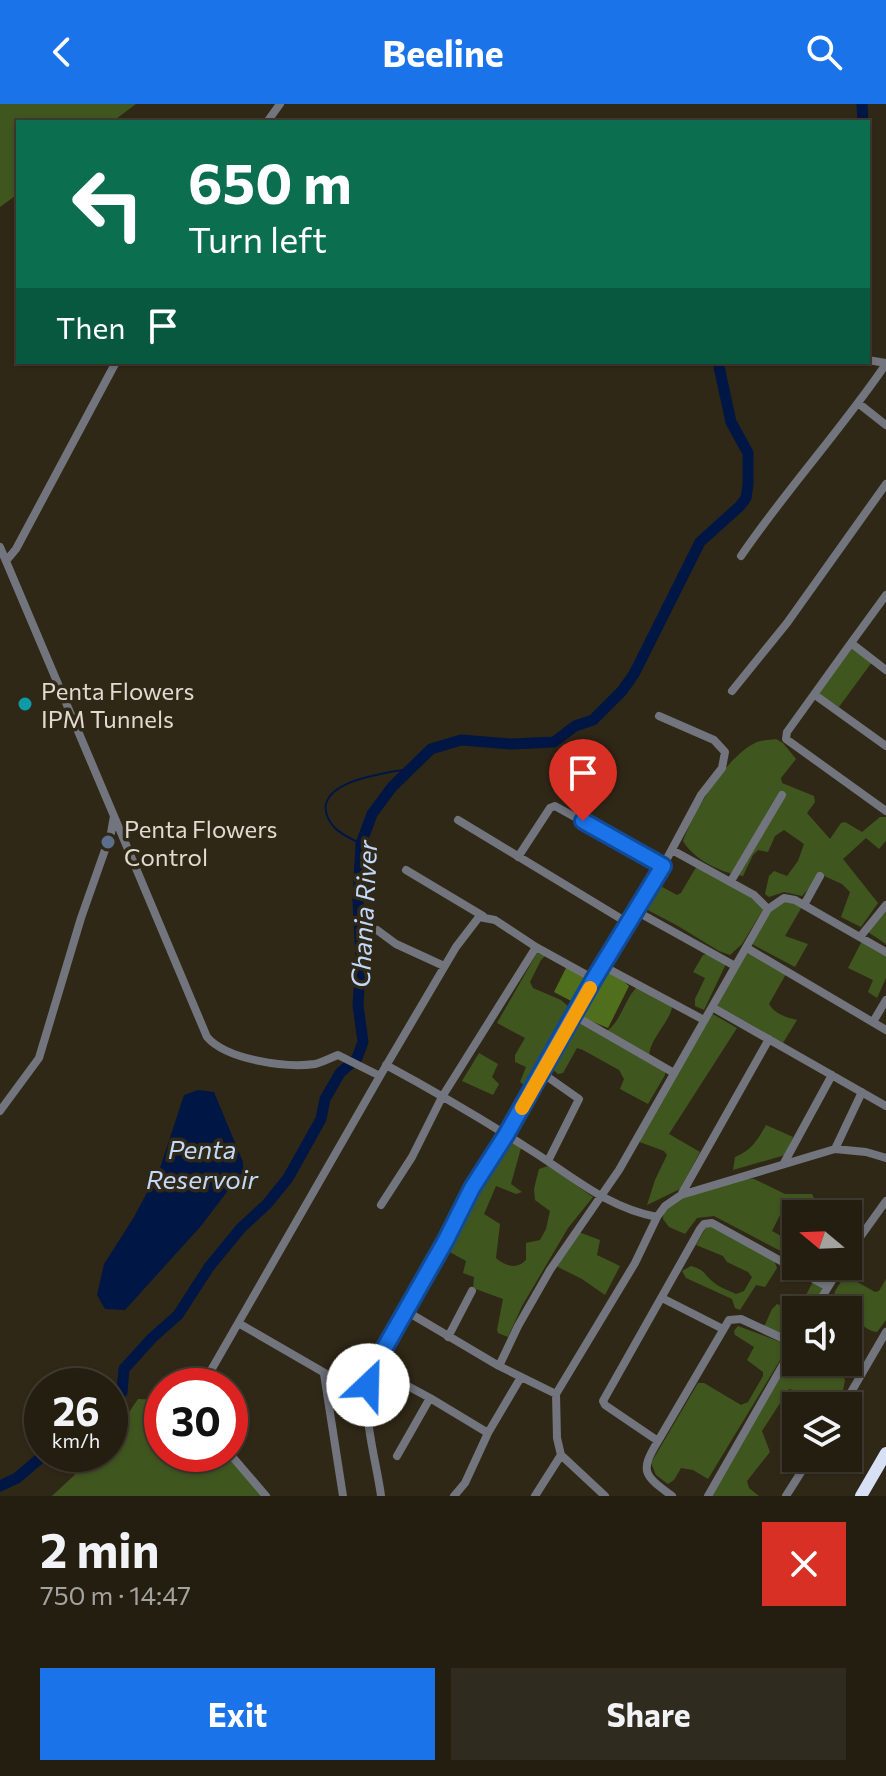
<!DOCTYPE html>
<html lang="en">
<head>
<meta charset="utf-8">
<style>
  :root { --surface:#241e11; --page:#302b1f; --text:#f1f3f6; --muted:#a3a29f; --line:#413c31; --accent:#1a73e8 }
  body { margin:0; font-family:Commissioner,sans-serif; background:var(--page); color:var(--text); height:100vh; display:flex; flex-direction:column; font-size:30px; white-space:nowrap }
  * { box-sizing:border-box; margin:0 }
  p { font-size:26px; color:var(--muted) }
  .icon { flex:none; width:44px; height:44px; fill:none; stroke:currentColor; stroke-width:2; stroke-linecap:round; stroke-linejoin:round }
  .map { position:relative; height:1392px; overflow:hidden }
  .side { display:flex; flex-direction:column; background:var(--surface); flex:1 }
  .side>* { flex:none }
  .top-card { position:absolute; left:16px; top:16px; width:854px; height:244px; border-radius:0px; box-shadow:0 2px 6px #0004,0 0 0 2px var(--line); background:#0b6e4f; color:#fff; overflow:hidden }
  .needle { width:52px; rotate:289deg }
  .tools { position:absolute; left:782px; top:1096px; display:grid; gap:16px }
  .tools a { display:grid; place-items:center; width:80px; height:80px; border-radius:0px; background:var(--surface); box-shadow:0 2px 6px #0004,0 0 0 2px var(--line); font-size:40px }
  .speed { position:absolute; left:24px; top:1264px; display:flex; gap:16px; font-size:40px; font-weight:700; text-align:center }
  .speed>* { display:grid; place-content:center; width:104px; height:104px; border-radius:50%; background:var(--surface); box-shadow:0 2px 6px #0004,0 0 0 2px var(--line); line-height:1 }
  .speed small { font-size:20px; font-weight:400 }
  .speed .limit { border:12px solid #d22; background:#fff; color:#111 }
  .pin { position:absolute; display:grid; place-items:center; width:68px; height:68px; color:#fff; margin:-82px -34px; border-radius:50% 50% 50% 0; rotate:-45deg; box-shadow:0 0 8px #0007 }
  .pin .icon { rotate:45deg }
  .me { position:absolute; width:88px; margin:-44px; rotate:24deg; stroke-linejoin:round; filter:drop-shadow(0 0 6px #0008) }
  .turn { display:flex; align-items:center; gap:28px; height:168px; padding:0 40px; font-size:36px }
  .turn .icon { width:104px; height:104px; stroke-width:2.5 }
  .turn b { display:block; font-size:56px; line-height:68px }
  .then { display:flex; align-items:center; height:76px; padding:0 40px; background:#0003; gap:16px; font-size:30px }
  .round { display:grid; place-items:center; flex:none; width:84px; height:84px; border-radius:0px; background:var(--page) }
  .headline { display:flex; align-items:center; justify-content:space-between; height:136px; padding:0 40px }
  h1 { font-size:48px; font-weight:700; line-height:60px }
  .button { display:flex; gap:16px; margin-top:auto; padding:16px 40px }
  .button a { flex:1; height:92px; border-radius:0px; background:var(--accent); color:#fff; font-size:32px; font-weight:700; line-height:92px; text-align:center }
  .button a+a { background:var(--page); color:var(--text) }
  header { display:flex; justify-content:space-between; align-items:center; height:104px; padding:0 40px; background:var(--accent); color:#fff; font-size:36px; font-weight:700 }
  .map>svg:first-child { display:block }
  .green { fill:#40561f }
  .forest { fill:#506f1c }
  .water { fill:#001644 }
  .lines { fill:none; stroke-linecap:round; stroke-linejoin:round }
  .stream { stroke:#001644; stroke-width:2 }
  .river { stroke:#001644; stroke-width:11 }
  .minor { stroke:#72757e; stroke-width:8 }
  .highway { stroke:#d8e0f6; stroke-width:12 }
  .route-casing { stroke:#114b97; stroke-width:20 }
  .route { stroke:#1a73e8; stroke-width:14 }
  .slow { stroke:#f59e0b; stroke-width:14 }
  .culture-dot { fill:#0f9aa8; stroke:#302817; stroke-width:3 }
  .service-dot { fill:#5c6f8a; stroke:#302817; stroke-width:3 }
  .labels { text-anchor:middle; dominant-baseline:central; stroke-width:7; stroke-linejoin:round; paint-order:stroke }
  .poi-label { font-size:24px; fill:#e0dbd0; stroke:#302817; text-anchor:start }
  .water-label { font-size:26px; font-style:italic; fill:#c2d9fe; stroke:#302817 }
</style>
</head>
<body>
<header><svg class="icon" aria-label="back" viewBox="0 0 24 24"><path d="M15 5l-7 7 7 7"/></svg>Beeline<svg class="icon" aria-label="search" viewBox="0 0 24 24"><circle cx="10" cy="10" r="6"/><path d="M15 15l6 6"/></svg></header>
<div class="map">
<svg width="886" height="1392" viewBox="0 0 886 1392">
  <rect width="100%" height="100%" fill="#302817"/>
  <path class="green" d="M 0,0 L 136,0 L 112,18 L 18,18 L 18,90 L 0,103 Z
    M 851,543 L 872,558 L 839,603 L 818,590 Z
    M 776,635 L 783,639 L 796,655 L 781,674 L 782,679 L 814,692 L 815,698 L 807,709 L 830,735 L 841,719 L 845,718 L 862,728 L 880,713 L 886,713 L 886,737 L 879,745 L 866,734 L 843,755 L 878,799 L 861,823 L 841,813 L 850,788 L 842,780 L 822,771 L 802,792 L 784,788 L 769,793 L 765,790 L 769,772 L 774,767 L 787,772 L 798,757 L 804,740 L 784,726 L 775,732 L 768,748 L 758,746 L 753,751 L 743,772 C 722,769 694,756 683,737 C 694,707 727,651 757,638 C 762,636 770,636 776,635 Z
    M 700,762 L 734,780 L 764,804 L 742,840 L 730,851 L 719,847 L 678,822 L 644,804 L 644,798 L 655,779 L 677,791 L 681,789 L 695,765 Z
    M 780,797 L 803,801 L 785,832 L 808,840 L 795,863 L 750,839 L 763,816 Z
    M 886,803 L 886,840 L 868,828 Z
    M 863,835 L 886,849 L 886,874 L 877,894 L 868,888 L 873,876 L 848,864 Z
    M 745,847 L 786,870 L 769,900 C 775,910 785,913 797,916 L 783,939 L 715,900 Z
    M 537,849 L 546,851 L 541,856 L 530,878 L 533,884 L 561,896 L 568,902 L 568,910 L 518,1005 L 513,1000 L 524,981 L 520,978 L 526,963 L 515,958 L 515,951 L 525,934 L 497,919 Z
    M 712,849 L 725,856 L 725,862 L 704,906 L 695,902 L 695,895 L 705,874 L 693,868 L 703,851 Z
    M 637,883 L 669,898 L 672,904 C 668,920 649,936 649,953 L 665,960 L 665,971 L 648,1000 L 620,985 L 624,975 L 619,966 L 583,946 L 577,944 L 563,969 L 558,970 L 549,962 L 573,916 L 607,927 C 622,916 624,896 637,883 Z
    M 711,909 L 737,924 L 669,1030 L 700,1048 L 680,1085 L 647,1101 L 655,1076 L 667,1051 L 664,1047 L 637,1037 Z
    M 479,949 L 498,960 L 492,973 L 499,980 L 493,991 L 462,977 Z
    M 766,1021 L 793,1033 L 785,1051 L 733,1066 L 735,1053 C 752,1046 757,1037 766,1021 Z
    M 509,1035 L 521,1044 L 511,1080 L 522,1088 L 516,1090 L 496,1082 L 484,1110 L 500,1120 L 496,1154 C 505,1162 517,1166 526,1156 L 526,1139 L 540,1136 L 546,1125 L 550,1107 L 535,1096 L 534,1085 L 539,1065 L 548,1062 L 593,1093 L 568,1124 L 522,1202 L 508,1233 L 498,1229 L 497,1226 L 503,1195 L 473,1184 L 474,1173 L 463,1169 L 466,1157 L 448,1147 Z
    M 742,1074 L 754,1075 L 785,1090 L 812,1090 L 817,1100 L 823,1104 L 820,1110 L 796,1111 L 782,1107 L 772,1127 L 796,1140 L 796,1155 L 714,1112 L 697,1114 L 685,1130 L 669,1123 L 663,1115 L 664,1105 L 672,1098 Z
    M 707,1122 L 721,1125 L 774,1156 L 777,1164 L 765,1183 L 756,1181 L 740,1206 L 735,1204 L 732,1195 L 686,1174 L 682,1167 L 691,1162 C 705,1166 702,1168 712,1177 C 718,1183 728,1186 736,1190 L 744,1187 L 752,1173 L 748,1168 L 727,1158 L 723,1152 L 696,1141 Z
    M 576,1127 L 600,1136 L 597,1151 L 620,1162 L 605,1191 L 582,1175 L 554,1161 Z
    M 845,1171 L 875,1188 L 879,1187 L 886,1175 L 886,1216 L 877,1228 C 864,1226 857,1218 859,1205 L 834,1189 Z
    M 815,1174 L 826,1181 L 812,1206 L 798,1206 Z
    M 777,1200 L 796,1207 L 796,1230 L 793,1234 L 764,1223 L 772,1205 Z
    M 738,1222 L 783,1239 L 787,1242 L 785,1248 L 708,1375 L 693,1366 L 681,1364 L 674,1376 L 668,1380 L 656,1371 L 651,1359 L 698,1279 L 704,1279 L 741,1301 L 748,1298 L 763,1272 L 763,1268 L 747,1256 L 754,1243 L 735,1231 L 734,1227 Z
    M 796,1246 L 796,1258 L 820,1258 L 824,1264 L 842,1270 L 845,1276 L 842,1291 L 835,1302 L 807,1302 L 807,1293 L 802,1288 L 789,1285 L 762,1327 L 770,1348 L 747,1377 L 749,1384 L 759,1392 L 709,1392 Z
    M 138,1295 L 162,1296 L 162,1350 L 230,1350 L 262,1392 L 52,1392 L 97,1350 L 110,1350 L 110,1336 Z"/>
  <path class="forest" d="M 567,862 L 586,873 L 573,898 L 554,888 Z
    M 608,868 L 618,872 L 629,882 L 608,924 L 581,913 L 603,871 Z"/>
  <path class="water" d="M 198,986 L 214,988 L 243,1058 L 243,1067 L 201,1122 L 125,1206 L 105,1205 L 97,1191 L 104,1160 L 134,1113 L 160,1064 L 184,991 Z"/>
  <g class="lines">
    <path class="stream" d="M 361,740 C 352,735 340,730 334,723 C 300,681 378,670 403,666"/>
    <path class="river" d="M 862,0 L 863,18
      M 110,1304 L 122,1288 L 124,1265 L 152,1234 L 178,1211 L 209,1163 L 241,1124 L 267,1100 L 288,1074 L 321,1015 L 325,995 L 340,969 L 357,954 L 363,938 L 358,901 L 361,855 L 358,796 L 361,740 L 372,710 L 392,683 L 431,645 L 461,636 L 511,640 L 554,638 L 575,622 L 593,616 L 622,587 L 634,570 L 700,438 L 740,402 L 746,394 L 748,380 L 748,349 L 731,318 L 718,258
      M 0,1382 L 17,1374 L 45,1350"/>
    <path class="minor" d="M 267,18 L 280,0
      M 868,256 L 886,259
      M 858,299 L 886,321
      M 0,443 L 114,712 L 111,729 L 81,814 L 39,954 L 0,1007
      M 741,452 C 786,386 841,326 886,260
      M 6,457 L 16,445 L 116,258
      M 886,491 L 851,539 L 886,566
      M 851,539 L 787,628 L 786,635 L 886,707
      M 732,587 L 787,519 L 886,380
      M 815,591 L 886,642
      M 114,712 L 207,933 C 227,956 286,964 315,960 C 323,958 330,954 338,951 L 380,972 L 456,843 L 479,813 L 495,816 L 536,843 L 594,875
      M 458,716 L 628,819
      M 672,746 L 754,791 L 768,805
      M 518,753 L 550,704 L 555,702 L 663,762
      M 406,766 L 483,812
      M 731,777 L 782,691
      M 804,801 L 820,772
      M 636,807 L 735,862
      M 377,826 L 396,840 L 444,862
      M 860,833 L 886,801
      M 747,844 L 886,926
      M 886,848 L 795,796 L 784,794 L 768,805 L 712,903 L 886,1002
      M 603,862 L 704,916
      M 575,912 L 674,969
      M 873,918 L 886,896
      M 386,961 C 434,987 482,1015 529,1045 C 571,1071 607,1104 657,1113
      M 542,969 L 579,995 L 548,1057
      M 835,1045 L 862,988
      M 784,1059 L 832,971
      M 681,1091 L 769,935
      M 381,1101 L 412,1053 L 442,993 L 536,843
      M 848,1150 L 886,1097
      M 662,1194 L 723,1225
      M 814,1206 L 841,1162
      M 240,1220 L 368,1294
      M 448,1233 L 472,1187
      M 376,1259 L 404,1280 L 430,1294
      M 499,1262 L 518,1222 L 550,1166 L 619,1066 L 712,903
      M 324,1270 L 343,1392
      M 202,1282 L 380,972
      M 556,1290 L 499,1262 L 406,1207 L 472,1084 L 506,1031 L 594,875 L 663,762 L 701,691 L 722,664 L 725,648 L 714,636 L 659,612
      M 843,1302 L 886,1228
      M 658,1337 L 729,1216 L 741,1215 L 795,1240
      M 230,1350 L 266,1392
      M 397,1352 L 430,1294 L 488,1329
      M 381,1392 C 377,1359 360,1305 370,1273 C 377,1250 395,1229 406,1207
      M 454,1392 L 465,1379 L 488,1329 L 521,1273
      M 535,1392 L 561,1351
      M 605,1392 L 561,1351 L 557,1334 L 556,1290 L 635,1159 L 657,1113 L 665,1102 L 681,1091 L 835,1045 L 866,1048 L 886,1054
      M 672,1392 C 644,1371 639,1368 658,1337 L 605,1301 L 603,1297 L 700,1125 L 704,1120 L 712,1119 L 828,1183
      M 708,1392 L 796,1238
      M 786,1392 L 810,1354"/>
    <path class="highway" d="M 861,1392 L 886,1349"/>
  </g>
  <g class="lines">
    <g class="route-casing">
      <path id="route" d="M 368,1281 L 376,1259 L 446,1136 L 472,1084 L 506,1031 L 594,875 L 663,762 L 583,717"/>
    </g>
    <use href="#route" class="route"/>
    <path class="slow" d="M 522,1004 L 590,884"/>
  </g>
  <circle class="culture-dot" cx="25" cy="600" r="8"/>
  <circle class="service-dot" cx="108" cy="738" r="8"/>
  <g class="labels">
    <g class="poi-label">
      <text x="41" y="586">Penta Flowers<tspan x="41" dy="28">IPM Tunnels</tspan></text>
      <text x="124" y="724">Penta Flowers<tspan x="124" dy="28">Control</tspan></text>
    </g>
    <g class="water-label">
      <text transform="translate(363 810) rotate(-87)">Chania River</text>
      <text x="202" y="1044">Penta<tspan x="202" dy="30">Reservoir</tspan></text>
    </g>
  </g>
</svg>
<div class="tools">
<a><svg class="needle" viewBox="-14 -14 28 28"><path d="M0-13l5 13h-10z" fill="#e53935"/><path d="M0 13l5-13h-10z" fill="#a3a29f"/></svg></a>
<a><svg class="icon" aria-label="sound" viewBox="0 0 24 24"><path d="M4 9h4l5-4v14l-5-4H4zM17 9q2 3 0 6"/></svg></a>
<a><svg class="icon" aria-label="layers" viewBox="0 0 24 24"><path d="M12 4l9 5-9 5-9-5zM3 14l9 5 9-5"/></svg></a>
</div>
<div class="speed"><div>26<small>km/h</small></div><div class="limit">30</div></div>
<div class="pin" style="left:583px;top:717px;background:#d93025"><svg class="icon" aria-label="arrive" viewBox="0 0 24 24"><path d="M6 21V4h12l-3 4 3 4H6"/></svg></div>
<svg class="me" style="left:368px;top:1281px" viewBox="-20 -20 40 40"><circle r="19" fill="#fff"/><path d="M0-13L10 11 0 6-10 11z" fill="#1a73e8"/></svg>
<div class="top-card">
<div class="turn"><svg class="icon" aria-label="left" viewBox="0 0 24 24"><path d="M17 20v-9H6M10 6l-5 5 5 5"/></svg><div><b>650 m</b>Turn left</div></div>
<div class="then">Then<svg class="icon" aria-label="arrive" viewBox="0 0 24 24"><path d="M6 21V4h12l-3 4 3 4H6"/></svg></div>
</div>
</div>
<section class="side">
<div class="headline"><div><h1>2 min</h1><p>750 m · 14:47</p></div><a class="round" style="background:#d93025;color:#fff"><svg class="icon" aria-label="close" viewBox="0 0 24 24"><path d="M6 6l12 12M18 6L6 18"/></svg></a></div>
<div class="button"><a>Exit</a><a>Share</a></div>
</section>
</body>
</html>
